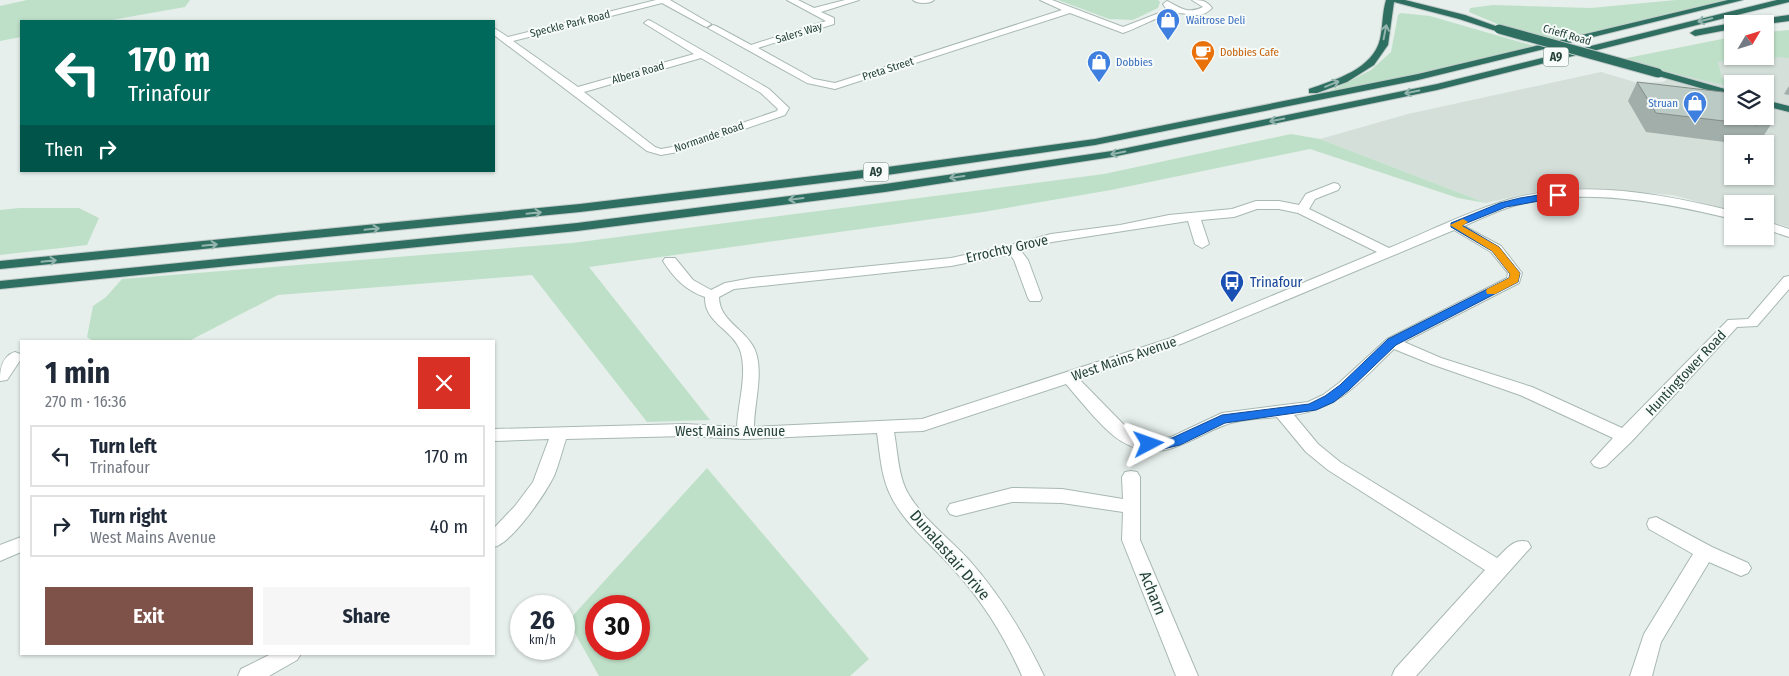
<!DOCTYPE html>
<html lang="en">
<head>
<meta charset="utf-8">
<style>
  :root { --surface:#fff; --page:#f6f6f7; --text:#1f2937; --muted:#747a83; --line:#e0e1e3; --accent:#7f5249 }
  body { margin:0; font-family:"Fira Sans Condensed",sans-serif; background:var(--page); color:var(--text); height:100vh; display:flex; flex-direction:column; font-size:19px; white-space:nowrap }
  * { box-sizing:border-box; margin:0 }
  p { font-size:16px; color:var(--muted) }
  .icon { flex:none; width:28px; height:28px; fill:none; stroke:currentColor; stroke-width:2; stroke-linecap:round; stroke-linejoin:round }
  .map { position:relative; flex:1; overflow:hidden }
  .drawer { position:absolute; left:20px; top:340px; width:475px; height:315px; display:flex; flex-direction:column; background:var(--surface); border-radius:0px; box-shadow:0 1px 4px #0004 }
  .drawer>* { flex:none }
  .hud { position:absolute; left:20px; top:20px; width:475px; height:152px; border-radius:0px; box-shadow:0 1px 4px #0004; background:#00695c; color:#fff; overflow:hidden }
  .needle { width:32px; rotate:52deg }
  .tools { position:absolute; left:1724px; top:15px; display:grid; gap:10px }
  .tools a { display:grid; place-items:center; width:50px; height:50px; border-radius:0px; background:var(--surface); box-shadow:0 1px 4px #0004; font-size:25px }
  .speed { position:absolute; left:510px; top:595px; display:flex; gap:10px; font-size:25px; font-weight:700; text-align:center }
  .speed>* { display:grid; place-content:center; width:65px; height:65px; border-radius:50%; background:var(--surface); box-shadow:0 1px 4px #0004; line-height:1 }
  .speed small { font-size:12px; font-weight:400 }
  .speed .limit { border:8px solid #d22; background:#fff; color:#111 }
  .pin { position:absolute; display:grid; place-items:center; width:42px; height:42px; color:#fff; margin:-21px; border-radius:10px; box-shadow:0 2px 8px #0006 }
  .me { position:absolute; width:55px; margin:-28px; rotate:86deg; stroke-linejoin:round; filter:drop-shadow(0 0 4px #0008) }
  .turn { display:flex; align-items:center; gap:18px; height:105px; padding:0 25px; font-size:22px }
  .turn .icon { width:65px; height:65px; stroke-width:2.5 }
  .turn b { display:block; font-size:35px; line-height:42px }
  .then { display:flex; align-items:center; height:48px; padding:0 25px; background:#0003; gap:10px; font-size:19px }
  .round { display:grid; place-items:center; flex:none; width:52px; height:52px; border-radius:0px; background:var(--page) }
  .overview { display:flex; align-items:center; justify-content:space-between; height:85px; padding:0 25px }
  h1 { font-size:30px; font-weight:700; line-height:38px }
  .action { display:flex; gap:10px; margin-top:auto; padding:10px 25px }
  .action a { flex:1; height:58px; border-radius:0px; background:var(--accent); color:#fff; font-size:20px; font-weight:700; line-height:58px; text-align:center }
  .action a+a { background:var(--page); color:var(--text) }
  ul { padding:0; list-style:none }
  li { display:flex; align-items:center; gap:15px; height:62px; margin:0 10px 8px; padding:0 15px; border:2px solid var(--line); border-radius:0px }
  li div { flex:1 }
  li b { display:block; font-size:19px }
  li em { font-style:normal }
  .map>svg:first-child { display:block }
  .built { fill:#d4dfda; fill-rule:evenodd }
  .green { fill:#bfe0c8; fill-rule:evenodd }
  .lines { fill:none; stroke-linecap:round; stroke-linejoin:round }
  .minor-casing { stroke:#a8b8b2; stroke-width:2 }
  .highway-casing { stroke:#c2cac8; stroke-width:2 }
  .minor { fill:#fff; fill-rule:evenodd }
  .highway { fill:#2f6f62; fill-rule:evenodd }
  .highway-bridge-casing { stroke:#c2cac8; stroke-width:11; stroke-linecap:butt }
  .highway-bridge { stroke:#2f6f62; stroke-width:9 }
  .wall { fill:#a1aea9 }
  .building { fill:#bbcac4; stroke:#838d89 }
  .oneway { stroke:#93b5ae }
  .route { fill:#1a73e8; stroke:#114b97 }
  .slow { fill:#f59e0b }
  .labels { text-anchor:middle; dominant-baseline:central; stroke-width:4; stroke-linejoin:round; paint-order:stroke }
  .far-shop-label { font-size:11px; fill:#366cbe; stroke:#f7fbf9; text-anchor:start }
  .far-street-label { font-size:11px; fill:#24423a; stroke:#f7fbf9 }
  .far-food-label { font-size:11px; fill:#c56008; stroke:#f7fbf9; text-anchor:start }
  .shield { fill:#f7fbf9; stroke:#637a73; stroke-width:1 }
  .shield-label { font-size:12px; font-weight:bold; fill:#24423a }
  .street-label { font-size:14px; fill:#24423a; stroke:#f7fbf9 }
  .transit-label { font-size:14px; fill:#164399; stroke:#f7fbf9; text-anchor:start }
  .near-street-label { font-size:16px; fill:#24423a; stroke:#f7fbf9 }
</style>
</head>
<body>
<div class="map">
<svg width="1789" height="676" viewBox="0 0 1789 676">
  <rect width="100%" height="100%" fill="#e6efeb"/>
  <path class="built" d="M 1732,56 L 1789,56 L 1789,227 L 1765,220 L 1765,204 L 1732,204 L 1732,211 L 1673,195 L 1557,187 L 1486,203 L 1320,139 L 1408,114 L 1601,72 L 1638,83 L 1663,82 L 1701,61 ZM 1732,84 L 1765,84 L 1765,116 L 1732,116 ZM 1732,144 L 1765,144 L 1765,176 L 1732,176 Z"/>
  <path class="green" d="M 27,0 L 190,0 L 185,7 L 106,21 L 21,21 L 21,37 L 0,41 L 0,6 Z
    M 1058,0 L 1158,0 L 1160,2 L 1158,8 L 1133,20 L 1109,19 Z
    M 1676,0 L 1728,0 L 1558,42 L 1502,26 L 1469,12 L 1470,8 L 1493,5 L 1591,8 Z
    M 1401,13 L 1430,16 L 1541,48 L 1309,99 L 1338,87 L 1371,70 L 1391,52 L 1398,15 Z
    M 1789,30 L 1789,58 L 1779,57 L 1766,59 L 1738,57 L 1718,62 L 1722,79 L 1739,84 L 1732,84 L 1732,87 L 1655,69 L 1622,59 L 1732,37 L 1732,56 L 1765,56 L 1765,32 Z
    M 1291,134 L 1320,139 L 1486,203 L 1458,198 L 1310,149 L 1111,190 L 983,212 L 589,267 L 710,420 L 647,422 L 532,275 L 278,295 L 189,341 L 93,341 L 87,337 L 93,306 L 106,297 L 122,279 L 572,243 L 1104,174 Z
    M 19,208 L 79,208 L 99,218 L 87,245 L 0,255 L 0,210 Z
    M 707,468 L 869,659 L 850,676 L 599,676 L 568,621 ZM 639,606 L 639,649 L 596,649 L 596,606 Z"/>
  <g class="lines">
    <g class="minor-casing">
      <path id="minor" d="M 656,0 L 670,0 L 711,24 L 707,27 L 704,26 L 662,3 L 513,41 L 578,87 L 694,54 L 644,23 L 648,20 L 651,21 L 769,89 L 789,108 L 785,115 L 678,152 L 661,155 L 647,151 L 494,35 L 494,28 L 508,37 ZM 701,58 L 761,93 L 778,109 L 777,111 L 672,147 L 661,149 L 655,147 L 584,92 Z
        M 787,0 L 798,0 L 814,8 L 845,0 L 859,0 L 821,12 L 834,18 L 834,24 L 758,48 L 814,79 L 835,83 L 1062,10 L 1040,0 L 1052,0 L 1123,27 L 1167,10 L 1163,4 L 1167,1 C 1179,7 1188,15 1203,7 L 1192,0 C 1201,0 1206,0 1212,8 C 1199,21 1189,12 1175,13 C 1164,13 1136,29 1123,33 L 1070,13 L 835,89 L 807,83 L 708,28 L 713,25 L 716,26 L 751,45 L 826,21 Z
        M 913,0 L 934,0 C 930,4 917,4 913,0 Z
        M 1334,183 L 1338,184 L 1340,187 L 1338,190 L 1315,199 L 1309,209 L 1389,248 C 1425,233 1461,215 1498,203 C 1573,177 1658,193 1732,211 L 1732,219 C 1662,202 1577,185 1507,208 C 1492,213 1478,220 1464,226 L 1501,246 L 1522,273 L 1519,283 L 1404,342 L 1441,358 L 1532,387 L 1622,428 L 1728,320 L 1748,319 L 1784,277 L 1789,276 L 1789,289 L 1757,326 L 1737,327 L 1632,441 L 1606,466 L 1600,468 L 1594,466 L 1591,462 L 1613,438 L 1520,395 L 1431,364 L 1394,349 C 1361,380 1341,408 1294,415 L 1318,444 L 1340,462 L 1497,558 C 1506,550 1514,537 1528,542 L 1531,547 L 1416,676 L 1392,676 L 1395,669 L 1485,570 L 1328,470 L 1306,452 L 1277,417 C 1261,419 1240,419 1225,425 C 1189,438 1162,466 1121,441 C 1103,430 1081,401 1066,384 L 923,431 L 894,432 C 898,453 898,477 909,495 C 924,520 950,539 969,560 C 1000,595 1024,634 1044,676 L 1022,676 C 1005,637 983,602 955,571 C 933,545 903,524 889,492 C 881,474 880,453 877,433 L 745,439 L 685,436 L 566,439 C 562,451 559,464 554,476 C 545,494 513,542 494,547 L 494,528 L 515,506 L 533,482 L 549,439 L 494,441 L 494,429 L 685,424 L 737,427 C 738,403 748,373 740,350 C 732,329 704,323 705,297 C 685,290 674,278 663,261 L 665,258 L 675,258 L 693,280 L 711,290 L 725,283 L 752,278 L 951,258 L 1011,245 L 1051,234 L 1120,225 L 1169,215 L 1232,209 L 1256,201 L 1279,201 L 1299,205 L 1306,194 ZM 1257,209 L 1279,209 L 1298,213 L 1377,252 L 1171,338 L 922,419 L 754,427 C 754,403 764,373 755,350 C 746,329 719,321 719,297 L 734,289 L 951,266 L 1010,254 L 1014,260 L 1028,298 L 1030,301 L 1040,301 L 1042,298 L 1028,260 L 1021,251 L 1052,242 L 1188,221 L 1195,244 L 1202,248 L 1209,244 L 1201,220 L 1234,217 ZM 1454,230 L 1491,252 L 1508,273 L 1507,278 L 1387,339 L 1339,383 L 1323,395 L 1308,402 L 1222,413 L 1171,437 L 1159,439 L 1140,437 L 1131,432 L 1079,379 L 1181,344 Z
        M 1765,221 L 1789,229 L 1789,237 L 1765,229 Z
        M 15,352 L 20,354 L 21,359 L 7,380 L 0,381 C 0,369 2,356 15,352 Z
        M 1131,471 L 1137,472 L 1140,477 L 1140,540 L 1198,676 L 1176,676 L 1122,540 L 1123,512 L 1062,503 L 1012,502 L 956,516 L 950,514 L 947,509 L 950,504 L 1012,488 L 1062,489 L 1123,499 L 1122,477 L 1125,472 Z
        M 1656,517 L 1712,547 L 1748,563 L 1751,568 L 1748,573 L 1741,576 L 1709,562 L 1661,642 L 1652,676 L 1630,676 L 1644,634 L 1693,554 L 1649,529 L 1647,524 L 1649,519 Z
        M 21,537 L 21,552 L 0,561 L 0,545 Z
        M 271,654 L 301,654 L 297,660 L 269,676 L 238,676 L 241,669 Z"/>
    </g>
    <g class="highway-casing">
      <path id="highway" d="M 1386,0 L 1405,0 L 1465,15 L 1504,29 L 1499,32 L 1459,19 L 1394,2 L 1388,45 L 1374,65 L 1347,82 L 1317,93 L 1309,93 L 1309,89 C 1335,80 1373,69 1380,39 C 1383,26 1382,13 1386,0 Z
        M 1728,0 L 1743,0 L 1418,80 L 1095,145 L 880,176 L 580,212 L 0,269 L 0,261 L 580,204 L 880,168 L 1095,139 L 1418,74 Z
        M 1777,0 L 1789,0 L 1789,2 L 1437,90 L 1112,157 L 885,192 L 577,231 L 0,289 L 0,281 L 577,223 L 885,184 L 1112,151 L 1437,84 Z
        M 1789,15 L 1789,21 L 1765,24 L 1744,24 L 1748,21 Z
        M 1732,23 L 1734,24 L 1732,29 L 1695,36 L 1690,33 L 1695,30 Z
        M 1658,70 L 1732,91 L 1732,97 L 1655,75 L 1655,71 Z
        M 1765,100 L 1789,106 L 1789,112 L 1765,106 Z"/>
    </g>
    <use href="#minor" class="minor"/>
    <use href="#highway" class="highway"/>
    <g class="highway-bridge-casing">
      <path id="highway-bridge" d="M 1499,29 L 1658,73"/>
    </g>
    <use href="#highway-bridge" class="highway-bridge"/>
  </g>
  <path class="wall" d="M 1637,82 L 1773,121 L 1761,140 L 1750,139 L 1748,144 L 1740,144 L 1646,132 L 1628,101 Z
    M 1789,86 L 1789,95 L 1784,94 Z"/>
  <path class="building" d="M 1637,82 L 1732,93 L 1732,116 L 1765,116 L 1765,112 L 1773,121 L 1753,119 L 1758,125 L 1656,113 Z"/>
  <defs><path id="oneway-shaft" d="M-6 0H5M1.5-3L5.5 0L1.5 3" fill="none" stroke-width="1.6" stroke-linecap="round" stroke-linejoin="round" transform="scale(1.25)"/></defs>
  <g class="oneway">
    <use href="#oneway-shaft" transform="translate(1705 20) rotate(166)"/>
    <use href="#oneway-shaft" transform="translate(1385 32) rotate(-79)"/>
    <use href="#oneway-shaft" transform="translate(1332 84) rotate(-22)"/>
    <use href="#oneway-shaft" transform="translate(1412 92) rotate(168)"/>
    <use href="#oneway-shaft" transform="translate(1277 120) rotate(168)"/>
    <use href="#oneway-shaft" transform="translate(1118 153) rotate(169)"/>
    <use href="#oneway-shaft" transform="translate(957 177) rotate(172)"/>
    <use href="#oneway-shaft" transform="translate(796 199) rotate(173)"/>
    <use href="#oneway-shaft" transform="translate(534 213) rotate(-6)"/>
    <use href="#oneway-shaft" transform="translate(372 229) rotate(-6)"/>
    <use href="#oneway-shaft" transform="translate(210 245) rotate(-6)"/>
    <use href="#oneway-shaft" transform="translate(49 261) rotate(-6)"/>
  </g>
  <path class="route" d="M 1558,192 L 1562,195 L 1561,197 L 1506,207 L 1462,225 L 1499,247 L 1520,273 L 1518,282 L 1396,345 L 1349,390 L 1334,402 L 1316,410 L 1225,423 L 1180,445 L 1159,450 L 1144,448 L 1142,444 L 1144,441 L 1172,438 L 1222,415 L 1309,404 L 1325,396 L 1340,385 L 1388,339 L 1509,278 L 1510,274 L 1492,251 L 1451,227 L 1451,223 L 1500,203 L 1520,198 Z"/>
  <path class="slow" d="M 1463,219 L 1468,222 L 1462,226 L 1499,247 L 1520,273 L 1518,282 L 1495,294 L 1487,294 L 1486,291 L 1487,289 L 1509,278 L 1510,274 L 1492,251 L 1450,225 Z"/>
  <defs>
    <g id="shop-pin" transform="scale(1.25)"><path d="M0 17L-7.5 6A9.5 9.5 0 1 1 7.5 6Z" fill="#3f7fe0" stroke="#f7fbf9"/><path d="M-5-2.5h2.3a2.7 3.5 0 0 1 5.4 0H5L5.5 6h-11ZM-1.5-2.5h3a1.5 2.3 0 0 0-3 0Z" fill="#fff"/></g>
    <g id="cafe-pin" transform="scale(1.25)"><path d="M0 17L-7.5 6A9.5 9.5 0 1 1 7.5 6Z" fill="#e8710a" stroke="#f7fbf9"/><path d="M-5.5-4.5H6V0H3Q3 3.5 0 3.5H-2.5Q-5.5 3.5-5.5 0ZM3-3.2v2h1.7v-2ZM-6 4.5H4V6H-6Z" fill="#fff"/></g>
    <g id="bus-pin" transform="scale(1.25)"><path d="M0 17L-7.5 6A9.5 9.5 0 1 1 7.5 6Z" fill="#1a4fb4" stroke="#f7fbf9"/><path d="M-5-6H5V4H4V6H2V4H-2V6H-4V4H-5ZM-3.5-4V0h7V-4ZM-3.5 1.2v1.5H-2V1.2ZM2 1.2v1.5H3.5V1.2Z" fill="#fff"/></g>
  </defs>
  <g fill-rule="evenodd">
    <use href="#shop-pin" x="1168" y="20"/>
    <use href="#cafe-pin" x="1203" y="52"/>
    <use href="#shop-pin" x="1099" y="62"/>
    <use href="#shop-pin" x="1695" y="103"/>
    <use href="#bus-pin" x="1232" y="282"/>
  </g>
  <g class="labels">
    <g class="far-shop-label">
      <text x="1186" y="20">Waitrose Deli</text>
      <text x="1116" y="62">Dobbies</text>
      <text x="1678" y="103" text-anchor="end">Struan</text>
    </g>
    <g class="far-street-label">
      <text transform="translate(570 24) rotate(-14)">Speckle Park Road</text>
      <text transform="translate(799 33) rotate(-17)">Salers Way</text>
      <text transform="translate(1567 35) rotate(16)">Crieff Road</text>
      <text transform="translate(888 69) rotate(-18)">Preta Street</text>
      <text transform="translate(638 73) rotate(-16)">Albera Road</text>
      <text transform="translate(709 137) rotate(-19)">Normande Road</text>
    </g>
    <g class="far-food-label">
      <text x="1220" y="52">Dobbies Cafe</text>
    </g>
    <g class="shield">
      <rect x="1543.5" y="47.5" width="25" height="19" rx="4"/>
      <rect x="863.5" y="162.5" width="25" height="19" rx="4"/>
    </g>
    <g class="shield-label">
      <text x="1556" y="57">A9</text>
      <text x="876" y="172">A9</text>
    </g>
    <g class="street-label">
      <text transform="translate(1007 249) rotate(-13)">Errochty Grove</text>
      <text transform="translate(1124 359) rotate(-19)">West Mains Avenue</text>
      <text transform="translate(1686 373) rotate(-47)">Huntingtower Road</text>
      <text x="730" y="431">West Mains Avenue</text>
    </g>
    <g class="transit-label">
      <text x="1250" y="282">Trinafour</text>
    </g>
    <g class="near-street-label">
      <text transform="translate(950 555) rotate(49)">Dunalastair Drive</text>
      <text transform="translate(1153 593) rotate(68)">Acharn</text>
    </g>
  </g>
</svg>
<div class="tools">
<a><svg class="needle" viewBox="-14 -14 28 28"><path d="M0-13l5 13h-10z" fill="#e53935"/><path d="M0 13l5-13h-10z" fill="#747a83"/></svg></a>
<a><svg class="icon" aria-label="layers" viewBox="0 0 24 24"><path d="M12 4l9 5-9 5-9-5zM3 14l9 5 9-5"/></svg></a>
<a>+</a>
<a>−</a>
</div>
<div class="speed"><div>26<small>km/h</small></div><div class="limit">30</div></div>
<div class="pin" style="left:1558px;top:195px;background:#d93025"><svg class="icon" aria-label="arrive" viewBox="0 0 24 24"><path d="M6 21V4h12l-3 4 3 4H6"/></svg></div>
<svg class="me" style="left:1149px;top:444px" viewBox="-20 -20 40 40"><path d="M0-17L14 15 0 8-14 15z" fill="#1a73e8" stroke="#fff" stroke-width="4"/></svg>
<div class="hud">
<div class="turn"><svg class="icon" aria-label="left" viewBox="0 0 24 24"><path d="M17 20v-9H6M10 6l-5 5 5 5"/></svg><div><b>170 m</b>Trinafour</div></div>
<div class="then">Then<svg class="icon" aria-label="right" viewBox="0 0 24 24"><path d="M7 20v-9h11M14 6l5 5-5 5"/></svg></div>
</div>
<section class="drawer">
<div class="overview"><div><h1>1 min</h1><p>270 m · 16:36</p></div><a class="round" style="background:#d93025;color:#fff"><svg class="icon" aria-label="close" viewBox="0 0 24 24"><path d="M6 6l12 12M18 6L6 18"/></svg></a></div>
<ul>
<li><svg class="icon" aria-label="left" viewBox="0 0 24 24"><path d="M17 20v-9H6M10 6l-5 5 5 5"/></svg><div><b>Turn left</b><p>Trinafour</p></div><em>170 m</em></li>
<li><svg class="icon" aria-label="right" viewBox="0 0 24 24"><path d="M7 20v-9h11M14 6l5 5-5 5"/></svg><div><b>Turn right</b><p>West Mains Avenue</p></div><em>40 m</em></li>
</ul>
<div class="action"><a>Exit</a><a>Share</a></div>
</section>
</div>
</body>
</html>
